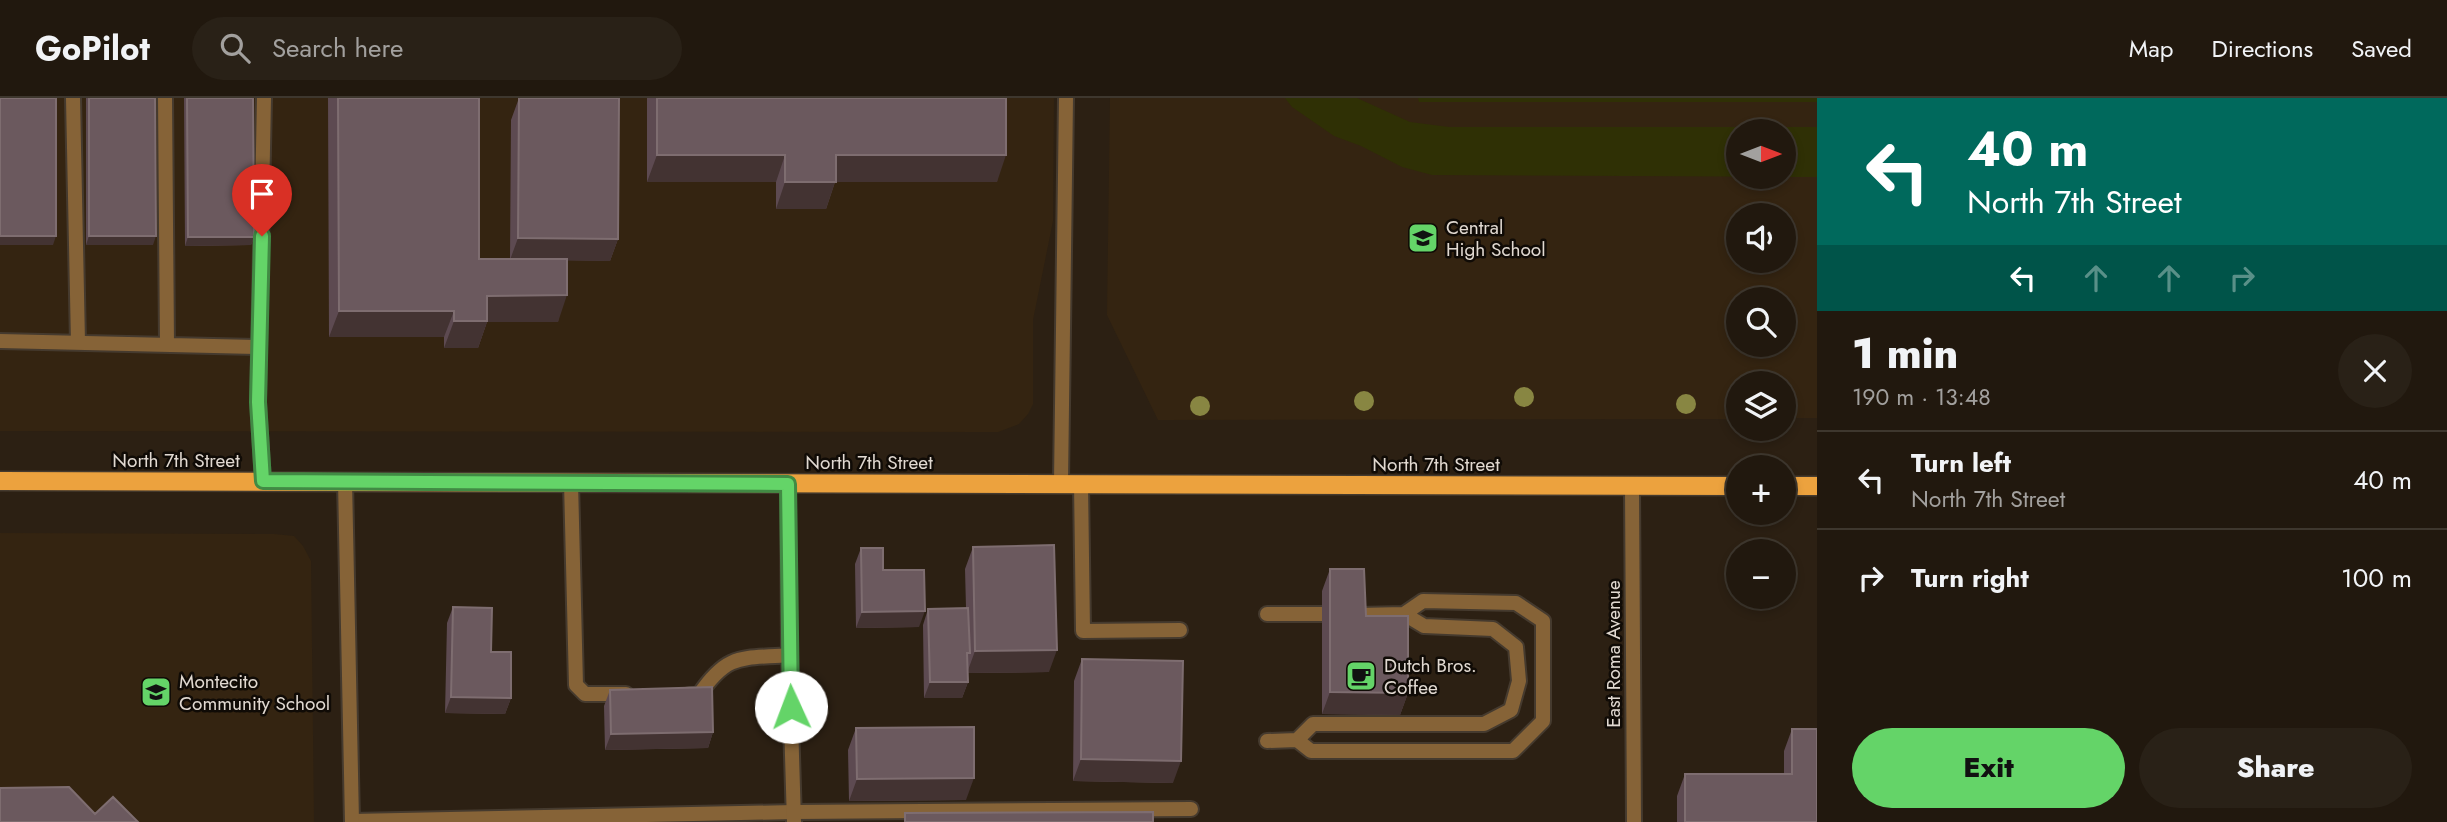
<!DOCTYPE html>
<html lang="en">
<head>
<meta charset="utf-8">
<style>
  :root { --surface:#21180e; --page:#292117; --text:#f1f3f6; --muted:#a2a09e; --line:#3e372e; --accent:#64d468 }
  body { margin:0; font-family:Jost,sans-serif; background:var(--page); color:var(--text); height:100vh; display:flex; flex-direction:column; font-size:26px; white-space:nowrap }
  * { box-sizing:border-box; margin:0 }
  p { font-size:23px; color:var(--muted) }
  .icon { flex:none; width:38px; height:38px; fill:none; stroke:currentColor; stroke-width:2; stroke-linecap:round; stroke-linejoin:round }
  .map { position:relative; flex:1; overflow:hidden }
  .side { display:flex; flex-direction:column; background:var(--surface); width:630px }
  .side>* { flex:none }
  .hud { background:#00695c; color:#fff; overflow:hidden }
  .needle { width:46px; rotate:90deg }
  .fabs { position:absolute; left:1726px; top:21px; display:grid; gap:14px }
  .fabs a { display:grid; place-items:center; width:70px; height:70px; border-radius:50%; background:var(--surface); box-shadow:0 4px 10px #0003,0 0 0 2px var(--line); font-size:35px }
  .pin { position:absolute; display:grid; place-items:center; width:60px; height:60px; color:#fff; margin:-72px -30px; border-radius:50% 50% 50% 0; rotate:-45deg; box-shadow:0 0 7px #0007 }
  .pin .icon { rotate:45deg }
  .me { position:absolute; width:77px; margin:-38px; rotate:358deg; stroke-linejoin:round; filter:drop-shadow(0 0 5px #0008) }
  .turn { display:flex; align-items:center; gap:24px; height:147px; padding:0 35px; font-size:32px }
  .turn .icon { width:91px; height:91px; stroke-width:2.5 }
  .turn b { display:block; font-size:49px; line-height:60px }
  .lanes { display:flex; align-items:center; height:66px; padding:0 35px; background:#0003; justify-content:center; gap:35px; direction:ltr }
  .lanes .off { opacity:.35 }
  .round { display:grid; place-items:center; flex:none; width:74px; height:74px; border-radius:37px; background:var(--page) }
  .headline { display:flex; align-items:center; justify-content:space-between; height:119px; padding:0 35px }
  h1 { font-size:42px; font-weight:800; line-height:52px }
  .primary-button { display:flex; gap:14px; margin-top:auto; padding:14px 35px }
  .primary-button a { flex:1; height:80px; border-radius:42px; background:var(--accent); color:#111; font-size:28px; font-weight:800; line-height:80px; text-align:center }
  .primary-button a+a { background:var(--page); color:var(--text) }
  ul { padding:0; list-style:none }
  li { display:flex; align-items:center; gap:21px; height:98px; padding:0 35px; border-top:2px solid var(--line) }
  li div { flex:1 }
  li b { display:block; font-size:26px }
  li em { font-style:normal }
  header { display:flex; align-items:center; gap:42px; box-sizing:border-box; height:98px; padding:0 35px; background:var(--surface); border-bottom:2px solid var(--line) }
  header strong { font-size:33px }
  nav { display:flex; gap:38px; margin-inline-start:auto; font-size:24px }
  .search { width:490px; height:63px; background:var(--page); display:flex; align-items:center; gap:18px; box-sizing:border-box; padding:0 24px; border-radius:38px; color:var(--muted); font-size:26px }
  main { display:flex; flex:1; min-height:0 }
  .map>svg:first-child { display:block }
  .built { fill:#342411; fill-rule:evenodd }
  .green { fill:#2f3005; fill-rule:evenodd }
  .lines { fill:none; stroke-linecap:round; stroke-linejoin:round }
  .lane-casing { stroke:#453a2e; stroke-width:18 }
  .street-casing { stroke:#453a2e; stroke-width:18 }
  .primary-casing { stroke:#453a2e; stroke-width:21 }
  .lane { stroke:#866337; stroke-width:14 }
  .street { stroke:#866337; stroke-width:14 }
  .primary { stroke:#eca23e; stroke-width:18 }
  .tree { fill:#888642 }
  .wall { fill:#5d4a51 }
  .shaded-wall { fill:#433332 }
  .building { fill:#6b595e; stroke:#7e6d70; stroke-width:2 }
  .route-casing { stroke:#418a44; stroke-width:18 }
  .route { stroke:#64d468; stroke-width:12 }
  .labels { text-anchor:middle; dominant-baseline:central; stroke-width:5; stroke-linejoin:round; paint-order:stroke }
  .poi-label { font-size:19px; fill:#e1d9d1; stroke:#100b06; text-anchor:start }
  .street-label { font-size:19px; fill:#e1d9d1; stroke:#100b06 }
</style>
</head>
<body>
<header>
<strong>GoPilot</strong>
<div class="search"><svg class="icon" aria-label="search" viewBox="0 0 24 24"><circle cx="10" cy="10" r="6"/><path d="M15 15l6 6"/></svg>Search here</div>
<nav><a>Map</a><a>Directions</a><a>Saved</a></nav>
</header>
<main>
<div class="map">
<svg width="1817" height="724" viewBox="0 0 1817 724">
  <rect width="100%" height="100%" fill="#2c2013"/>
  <path class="built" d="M 0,0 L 1054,0 L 1053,123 L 1033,222 L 1033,306 L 1028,316 L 1019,326 L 998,334 L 0,333 Z
    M 1110,0 L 1817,0 L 1817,320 L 1783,320 L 1783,285 L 1738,285 L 1738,321 L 1158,322 L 1107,217 ZM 1738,33 L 1783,33 L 1783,79 L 1738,79 ZM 1738,117 L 1783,117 L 1783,163 L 1738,163 ZM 1738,201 L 1783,201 L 1783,247 L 1738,247 Z
    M 0,435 L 274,436 L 294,438 L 303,448 L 311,463 L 314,724 L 0,724 Z"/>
  <path class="green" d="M 1285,0 L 1357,0 L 1410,24 L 1449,29 L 1817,29 L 1817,79 L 1432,77 L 1402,69 L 1361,48 L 1334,38 L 1292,9 ZM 1738,33 L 1783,33 L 1783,79 L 1738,79 Z
    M 1418,0 L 1817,0 L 1817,4 L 1419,4 Z"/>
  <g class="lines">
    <g class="lane-casing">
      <path id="lane" d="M 73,0 L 78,245
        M 165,0 L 167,247
        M 0,243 L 259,249
        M 263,383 L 258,304 L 264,0
        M 571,384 L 576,587 L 585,596 L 626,596
        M 1061,385 L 1066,0
        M 1081,385 L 1083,533 L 1180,532
        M 1267,516 L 1322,516
        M 689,597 L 699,597 C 728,554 742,561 789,557
        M 1297,642 L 1313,626 L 1484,626 L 1511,612 L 1519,583 L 1516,549 L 1493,531 L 1424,528 L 1404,516
        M 1267,643 L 1297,642 L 1311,653 L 1513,653 L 1543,623 L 1543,523 L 1516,505 L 1423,503 L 1404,516 L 1358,517
        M 352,723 L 794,714 L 1191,711"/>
    </g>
    <g class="street-casing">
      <path id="street" d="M 345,383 L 352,724
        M 788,386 L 789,557 L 794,724
        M 1632,388 L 1634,724"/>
    </g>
    <g class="primary-casing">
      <path id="primary" d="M 0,383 L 1738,388
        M 1783,388 L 1817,388"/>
    </g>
    <use href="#lane" class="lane"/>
    <use href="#street" class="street"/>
    <use href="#primary" class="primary"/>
  </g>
  <g class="tree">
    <circle cx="1524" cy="299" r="10"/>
    <circle cx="1364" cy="303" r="10"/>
    <circle cx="1686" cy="306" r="10"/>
    <circle cx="1200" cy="308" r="10"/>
  </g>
  <path class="wall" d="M 86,0 L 155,0 L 153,147 L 86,147 Z
    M 184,0 L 253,0 L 254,139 L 251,147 L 185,148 Z
    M 328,0 L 479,0 L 479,161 L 510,161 L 511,22 L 519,0 L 618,141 L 610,163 L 567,162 L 558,224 L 487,224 L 478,250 L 444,250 L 444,239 L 329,239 Z
    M 647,0 L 1006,0 L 997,84 L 835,84 L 826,111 L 776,111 L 776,84 L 647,84 Z
    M 973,449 L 1049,574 L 968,575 L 968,584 L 962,600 L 924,600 L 923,527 L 928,511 L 966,510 L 965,471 Z
    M 861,450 L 883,472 L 919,529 L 856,530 L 855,466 Z
    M 1330,471 L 1366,518 L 1408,595 L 1400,617 L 1322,616 L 1322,493 Z
    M 453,509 L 491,554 L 511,600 L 505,616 L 445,615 L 447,525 Z
    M 1082,561 L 1173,685 L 1073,683 L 1074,583 Z
    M 610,592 L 713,634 L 708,650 L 605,652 L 604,608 Z
    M 856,630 L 966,702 L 849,703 L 848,652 Z
    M 1792,631 L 1817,724 L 1677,724 L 1677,698 L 1685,676 L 1784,676 L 1784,653 Z"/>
  <path class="shaded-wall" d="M 657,57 L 785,57 L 776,84 L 647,84 Z
    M 836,57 L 1006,57 L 997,84 L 835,84 L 826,111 L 776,111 L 785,84 Z
    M 0,138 L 56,138 L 53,147 L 0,147 Z
    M 89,138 L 156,138 L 153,147 L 86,147 Z
    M 188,139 L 254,139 L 251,147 L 185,148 Z
    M 518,140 L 618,141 L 610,163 L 510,162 Z
    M 567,197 L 558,224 L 487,224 L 478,250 L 444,250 L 454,223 L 487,198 Z
    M 339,213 L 454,213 L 444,239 L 329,239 Z
    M 925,513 L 919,529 L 856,530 L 862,514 Z
    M 1057,552 L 1049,574 L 967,575 L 975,553 Z
    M 930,584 L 968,584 L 962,600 L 924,600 Z
    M 1330,594 L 1408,595 L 1400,617 L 1322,616 Z
    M 451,599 L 511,600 L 505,616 L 445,615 Z
    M 713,634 L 708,650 L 605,652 L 611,636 Z
    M 1081,661 L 1181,663 L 1173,685 L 1073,683 Z
    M 974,680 L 966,702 L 849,703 L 857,681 Z"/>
  <path class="building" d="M 0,0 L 56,0 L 56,138 L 0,138 Z
    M 89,0 L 155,0 L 156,138 L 89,138 Z
    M 187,0 L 253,0 L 254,139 L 188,139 Z
    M 338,0 L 479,0 L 479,161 L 567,161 L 567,197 L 487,198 L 487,223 L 454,223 L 454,213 L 339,213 Z
    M 519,0 L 619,0 L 618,141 L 518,140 Z
    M 657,0 L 1006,0 L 1006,57 L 836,57 L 836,84 L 785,84 L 785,57 L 657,57 Z
    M 1054,447 L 1057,552 L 975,553 L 973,449 Z
    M 861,450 L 883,450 L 883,472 L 924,472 L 925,513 L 862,514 Z
    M 1330,471 L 1364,471 L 1366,518 L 1408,518 L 1408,595 L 1330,594 Z
    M 453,509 L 492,510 L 491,554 L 511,554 L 511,600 L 451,599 Z
    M 968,510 L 970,555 L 967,555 L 968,584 L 930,584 L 928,511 Z
    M 1082,561 L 1183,563 L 1181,663 L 1081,661 Z
    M 712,589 L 713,634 L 611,636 L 610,592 Z
    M 974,629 L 974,680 L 857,681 L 856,630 Z
    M 1792,631 L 1817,631 L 1817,724 L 1685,724 L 1685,676 L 1792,676 Z
    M 69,689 L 95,716 L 113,699 L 138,724 L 0,724 L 0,690 Z
    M 1153,714 L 1153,724 L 905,724 L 905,715 Z"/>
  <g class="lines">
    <g class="route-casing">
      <path id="route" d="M 262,138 L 258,304 L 263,383 L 788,386 L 791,609"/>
    </g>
    <use href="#route" class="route"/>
  </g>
  <defs>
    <g id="school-square" transform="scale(1.575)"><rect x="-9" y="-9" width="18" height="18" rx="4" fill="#64d468" stroke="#100b06"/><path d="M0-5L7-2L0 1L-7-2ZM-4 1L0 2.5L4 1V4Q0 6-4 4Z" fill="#111"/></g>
    <g id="cafe-square" transform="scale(1.575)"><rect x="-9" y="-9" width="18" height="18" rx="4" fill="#64d468" stroke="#100b06"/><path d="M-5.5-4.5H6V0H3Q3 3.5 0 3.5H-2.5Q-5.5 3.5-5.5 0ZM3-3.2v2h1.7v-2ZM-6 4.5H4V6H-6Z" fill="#111"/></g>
  </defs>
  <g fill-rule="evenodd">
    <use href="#school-square" x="1423" y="140"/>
    <use href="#cafe-square" x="1361" y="578"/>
    <use href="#school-square" x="156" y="594"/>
  </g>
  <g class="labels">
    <g class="poi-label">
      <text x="1446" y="129">Central<tspan x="1446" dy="22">High School</tspan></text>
      <text x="1384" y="567">Dutch Bros.<tspan x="1384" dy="22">Coffee</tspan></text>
      <text x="179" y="583">Montecito<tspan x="179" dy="22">Community School</tspan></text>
    </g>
    <g class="street-label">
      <text x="176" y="362">North 7th Street</text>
      <text x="869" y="364">North 7th Street</text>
      <text x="1436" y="366">North 7th Street</text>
      <text transform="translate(1613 556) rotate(-90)">East Roma Avenue</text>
    </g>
  </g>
</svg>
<div class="fabs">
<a><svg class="needle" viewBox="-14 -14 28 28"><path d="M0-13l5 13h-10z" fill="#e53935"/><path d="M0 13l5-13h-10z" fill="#a2a09e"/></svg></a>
<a><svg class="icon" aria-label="sound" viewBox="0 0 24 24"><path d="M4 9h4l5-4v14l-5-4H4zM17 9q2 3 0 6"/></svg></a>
<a><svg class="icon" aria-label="search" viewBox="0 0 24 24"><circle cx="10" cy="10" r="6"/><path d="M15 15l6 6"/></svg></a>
<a><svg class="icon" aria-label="layers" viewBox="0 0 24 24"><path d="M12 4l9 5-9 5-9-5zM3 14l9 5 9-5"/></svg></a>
<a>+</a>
<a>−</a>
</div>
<div class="pin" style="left:262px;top:138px;background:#d93025"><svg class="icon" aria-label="arrive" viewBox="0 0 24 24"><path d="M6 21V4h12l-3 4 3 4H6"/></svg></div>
<svg class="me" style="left:791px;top:609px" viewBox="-20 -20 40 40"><circle r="19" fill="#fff"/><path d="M0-13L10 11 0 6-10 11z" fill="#64d468"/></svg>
</div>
<section class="side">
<div class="hud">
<div class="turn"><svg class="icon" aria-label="left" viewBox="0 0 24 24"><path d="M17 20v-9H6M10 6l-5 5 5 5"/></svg><div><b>40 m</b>North 7th Street</div></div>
<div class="lanes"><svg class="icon" aria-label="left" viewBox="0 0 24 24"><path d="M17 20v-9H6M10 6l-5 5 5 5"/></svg><svg class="icon off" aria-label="ahead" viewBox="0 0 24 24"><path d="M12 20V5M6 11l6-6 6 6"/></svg><svg class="icon off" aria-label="ahead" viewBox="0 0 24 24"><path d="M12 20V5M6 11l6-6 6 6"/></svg><svg class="icon off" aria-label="right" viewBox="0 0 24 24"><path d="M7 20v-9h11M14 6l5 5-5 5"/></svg></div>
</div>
<div class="headline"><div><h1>1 min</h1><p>190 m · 13:48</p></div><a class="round"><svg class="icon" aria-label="close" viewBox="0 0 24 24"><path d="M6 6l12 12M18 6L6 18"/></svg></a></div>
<ul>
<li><svg class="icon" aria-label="left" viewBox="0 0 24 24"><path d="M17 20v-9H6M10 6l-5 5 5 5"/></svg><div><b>Turn left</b><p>North 7th Street</p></div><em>40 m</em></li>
<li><svg class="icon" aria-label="right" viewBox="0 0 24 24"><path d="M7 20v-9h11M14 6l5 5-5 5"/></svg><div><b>Turn right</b></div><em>100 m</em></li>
</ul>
<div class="primary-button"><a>Exit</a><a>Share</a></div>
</section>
</main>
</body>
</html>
